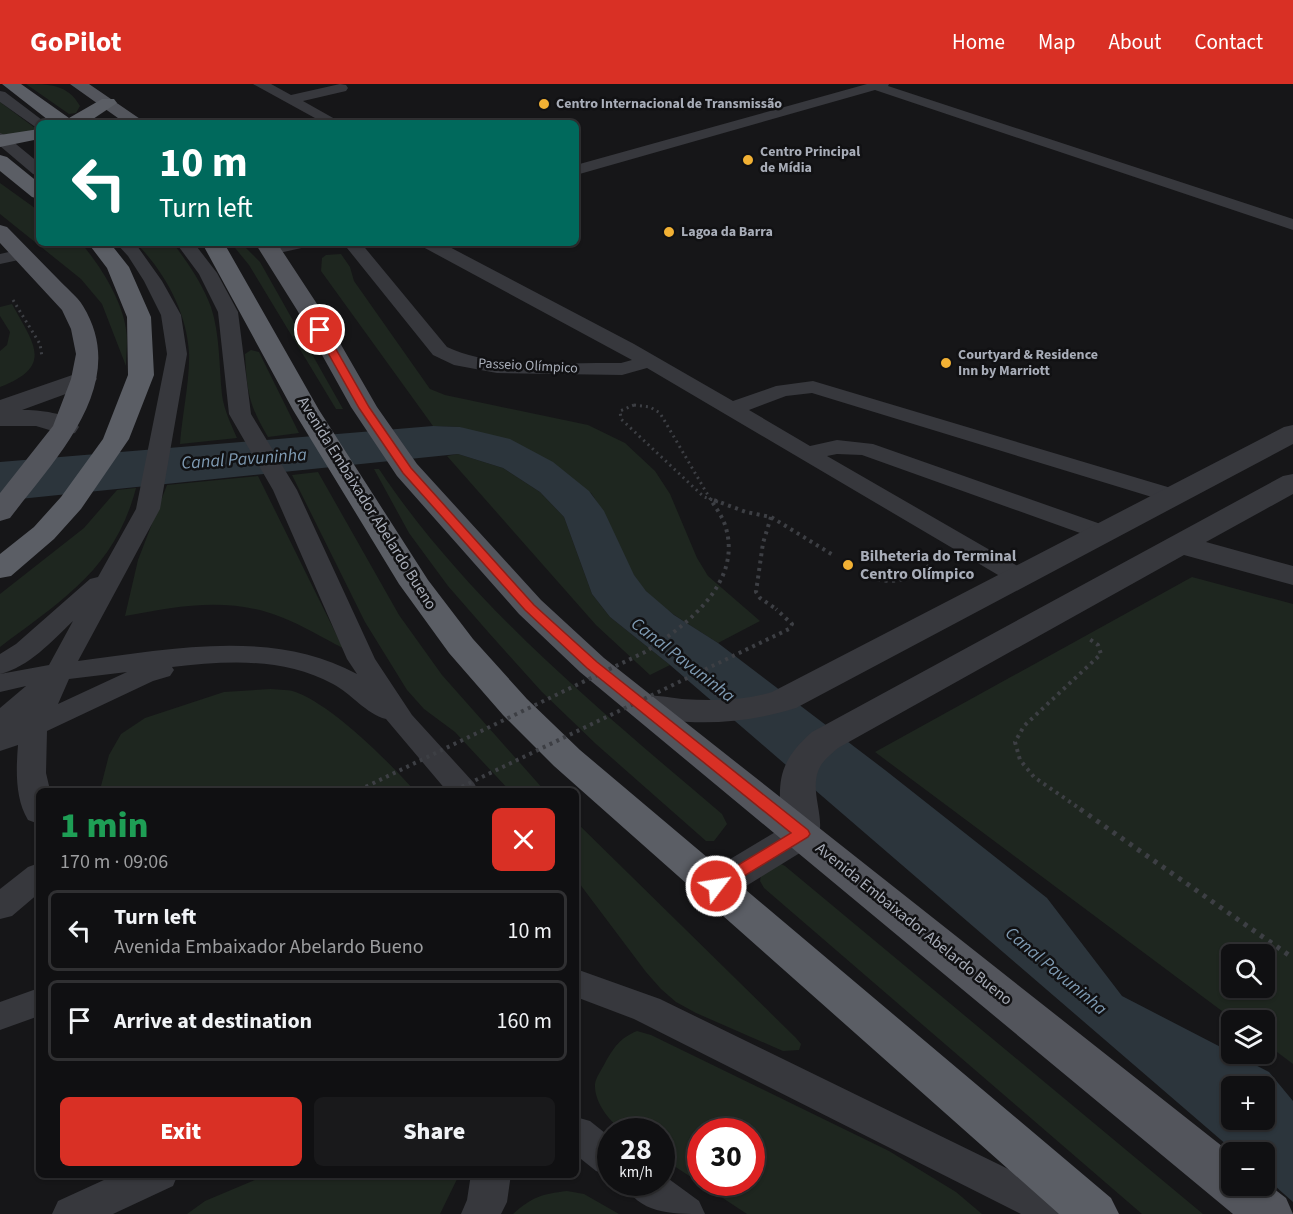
<!DOCTYPE html>
<html lang="en">
<head>
<meta charset="utf-8">
<style>
  :root { --surface:#101012; --page:#19191b; --text:#f1f3f6; --muted:#9c9d9f; --line:#303032; --accent:#d93025 }
  body { margin:0; font-family:"Source Sans 3",sans-serif; background:var(--page); color:var(--text); height:100vh; display:flex; flex-direction:column; font-size:22px; white-space:nowrap }
  * { box-sizing:border-box; margin:0 }
  p { font-size:20px; color:var(--muted) }
  .icon { flex:none; width:33px; height:33px; fill:none; stroke:currentColor; stroke-width:2; stroke-linecap:round; stroke-linejoin:round }
  .map { position:relative; flex:1; overflow:hidden }
  .sheet { position:absolute; left:36px; top:704px; width:543px; height:390px; display:flex; flex-direction:column; background:var(--surface); border-radius:9px; box-shadow:0 2px 4px #0004,0 0 0 2px var(--line) }
  .sheet>* { flex:none }
  .hud { position:absolute; left:36px; top:36px; width:543px; height:126px; border-radius:9px; box-shadow:0 2px 4px #0004,0 0 0 2px var(--line); background:#00695c; color:#fff; overflow:hidden }
  .controls { position:absolute; left:1221px; top:860px; display:grid; gap:12px }
  .controls a { display:grid; place-items:center; width:54px; height:54px; border-radius:9px; background:var(--surface); box-shadow:0 2px 4px #0004,0 0 0 2px var(--line); font-size:30px }
  .speed { position:absolute; left:597px; top:1034px; display:flex; gap:12px; font-size:30px; font-weight:700; text-align:center }
  .speed>* { display:grid; place-content:center; width:78px; height:78px; border-radius:50%; background:var(--surface); box-shadow:0 2px 4px #0004,0 0 0 2px var(--line); line-height:1 }
  .speed small { font-size:15px; font-weight:400 }
  .speed .limit { border:9px solid #d22; background:#fff; color:#111 }
  .pin { position:absolute; display:grid; place-items:center; width:51px; height:51px; color:#fff; margin:-26px; border:3px solid #fff; border-radius:50%; box-shadow:0 2px 6px #0007 }
  .me { position:absolute; width:66px; margin:-33px; rotate:59deg; stroke-linejoin:round; filter:drop-shadow(0 0 4px #0008) }
  .turn { display:flex; align-items:center; gap:21px; height:126px; padding:0 24px; font-size:27px }
  .turn .icon { width:78px; height:78px; stroke-width:2.5 }
  .turn b { display:block; font-size:42px; line-height:51px }
  .round { display:grid; place-items:center; flex:none; width:63px; height:63px; border-radius:9px; background:var(--page) }
  .summary { display:flex; align-items:center; justify-content:space-between; height:102px; padding:0 24px }
  h1 { font-size:36px; font-weight:800; line-height:45px; color:#1e9e55 }
  .button { display:flex; gap:12px; margin-top:auto; padding:12px 24px }
  .button a { flex:1; height:69px; border-radius:9px; background:var(--accent); color:#fff; font-size:24px; font-weight:800; line-height:69px; text-align:center }
  .button a+a { background:var(--page); color:var(--text) }
  ul { padding:0; list-style:none }
  li { display:flex; align-items:center; gap:18px; height:81px; margin:0 12px 9px; padding:0 12px; border:3px solid var(--line); border-radius:9px }
  li div { flex:1 }
  li b { display:block; font-size:22px }
  li em { font-style:normal }
  header { display:flex; align-items:center; gap:36px; box-sizing:border-box; height:84px; padding:0 30px; background:var(--accent); color:#fff }
  header strong { font-size:28px }
  nav { display:flex; gap:33px; margin-inline-start:auto; font-size:21px }
  .map>svg:first-child { display:block }
  .green { fill:#1e261f; fill-rule:evenodd }
  .water { fill:#2c353c; fill-rule:evenodd }
  .lines { fill:none; stroke-linecap:round; stroke-linejoin:round }
  .path-far2 { stroke:#3d3f44; stroke-width:3; stroke-dasharray:2 4; stroke-linecap:butt }
  .path-far1 { stroke:#3d3f44; stroke-width:4; stroke-dasharray:3 4.5; stroke-linecap:butt }
  .path { stroke:#3d3f44; stroke-width:5; stroke-dasharray:4 6; stroke-linecap:butt }
  .service { fill:#37383d; fill-rule:evenodd }
  .minor { fill:#37383d; fill-rule:evenodd }
  .tertiary { fill:#37383d; fill-rule:evenodd }
  .primary { fill:#53555c; fill-rule:evenodd }
  .trunk { fill:#5b5e65; fill-rule:evenodd }
  .path-bridge-far1 { stroke:#3d3f44; stroke-width:3; stroke-dasharray:2 4; stroke-linecap:butt }
  .path-bridge { stroke:#3d3f44; stroke-width:4; stroke-dasharray:3 4.5; stroke-linecap:butt }
  .route { fill:#d93025; stroke:#8d1f18; stroke-width:1.5 }
  .poi-dot { fill:#f2b134; stroke:#111113; stroke-width:2 }
  .labels { text-anchor:middle; dominant-baseline:central; stroke-width:5; stroke-linejoin:round; paint-order:stroke }
  .far-poi-label { font-size:14px; font-weight:bold; fill:#a8adb8; stroke:#111113; text-anchor:start }
  .far-street-label { font-size:14px; fill:#a8adb8; stroke:#111113 }
  .street-label { font-size:16px; fill:#a8adb8; stroke:#111113 }
  .poi-label { font-size:16px; font-weight:bold; fill:#a8adb8; stroke:#111113; text-anchor:start }
  .water-label { font-size:18px; font-style:italic; fill:#7f9bb3; stroke:#111113 }
</style>
</head>
<body>
<header>
<strong>GoPilot</strong>
<nav><a>Home</a><a>Map</a><a>About</a><a>Contact</a></nav>
</header>
<div class="map">
<svg width="1293" height="1130" viewBox="0 0 1293 1130">
  <rect width="100%" height="100%" fill="#161618"/>
  <path class="green" d="M 26,0 C 48,0 68,0 80,22 L 76,29 L 69,30 Z
    M 0,18 L 35,44 L 35,47 L 10,52 L 0,50 Z
    M 0,99 L 39,127 L 39,159 L 81,159 C 100,181 122,216 126,245 C 128,257 126,270 126,282 L 102,220 L 81,195 L 0,130 Z
    M 136,159 L 173,159 C 188,179 202,199 211,223 C 220,251 219,281 222,311 C 224,326 231,340 237,354 L 180,360 C 182,332 190,296 189,269 C 187,228 164,187 136,159 Z
    M 231,159 L 241,159 L 260,178 L 343,325 L 336,325 L 249,181 Z
    M 341,170 L 350,183 L 354,197 L 430,305 L 445,311 L 588,341 L 625,359 L 655,387 L 670,410 L 697,474 L 708,492 L 760,537 L 718,559 C 689,540 654,522 634,492 C 617,465 610,435 591,409 L 460,343 L 433,342 L 321,187 L 322,174 L 326,171 Z
    M 12,220 C 33,259 55,282 0,303 L 0,267 L 7,261 L 10,248 L 0,232 L 0,223 Z
    M 251,266 L 259,268 L 299,349 L 268,353 C 249,321 247,308 245,270 Z
    M 458,370 L 503,384 L 540,408 L 564,433 L 592,510 L 610,533 L 670,581 L 650,591 L 596,541 L 447,372 Z
    M 374,385 L 379,385 C 469,520 600,626 722,730 L 727,740 L 714,757 L 706,757 L 596,660 L 542,608 L 489,549 L 448,502 L 409,449 Z
    M 318,388 L 399,531 L 442,591 L 544,706 L 509,706 L 455,648 L 424,625 L 407,606 L 365,538 L 292,391 Z
    M 258,392 L 343,564 C 323,554 302,541 281,533 C 229,512 178,522 125,532 L 138,476 L 167,401 Z
    M 136,404 C 115,485 62,516 0,563 L 0,510 L 84,444 L 117,406 Z
    M 1192,493 L 1293,520 L 1293,980 L 1265,959 L 1264,936 L 1234,936 L 875,668 ZM 1232,870 L 1264,870 L 1264,903 L 1232,903 Z
    M 271,605 C 279,606 290,605 298,609 C 335,624 387,676 414,706 L 100,706 L 109,671 L 121,650 L 145,634 L 224,608 Z
    M 576,738 L 796,954 L 801,960 L 799,966 L 783,967 L 696,929 L 676,918 L 661,905 L 646,888 L 576,795 Z
    M 779,779 L 785,782 L 1203,1130 L 1142,1130 L 764,804 L 760,797 L 761,791 Z
    M 637,947 L 651,951 L 889,1067 L 956,1108 L 982,1130 L 747,1130 L 662,1074 L 662,1047 L 623,1047 C 609,1037 594,1018 595,1000 C 596,993 602,985 605,979 C 614,963 620,954 637,947 ZM 700,1047 L 752,1047 L 752,1098 L 700,1098 Z
    M 267,1091 L 267,1090 L 459,1091 L 440,1130 L 187,1130 L 205,1117 Z
    M 567,1107 L 584,1110 L 619,1130 L 513,1130 C 532,1113 542,1110 567,1107 Z"/>
  <path class="water" d="M 433,342 L 460,343 L 510,355 L 553,378 L 589,407 L 604,427 L 634,491 L 646,507 L 674,531 L 718,559 L 885,686 L 1047,814 L 1122,912 L 1269,988 L 1293,1017 L 1293,1118 L 1265,1093 L 1264,1068 L 1235,1068 L 670,581 L 610,533 L 592,510 L 564,433 L 540,408 L 503,384 L 458,370 L 0,417 L 0,378 ZM 1232,1002 L 1264,1002 L 1264,1035 L 1232,1035 Z"/>
  <g class="lines">
    <path class="path-far2" d="M 13,216 L 40,260 L 42,273
      M 634,321 L 620,327 L 621,335 L 704,413 L 718,418"/>
    <path class="path-far1" d="M 714,416 L 746,428 L 771,433 L 833,471
      M 771,433 L 763,459 L 756,508 L 760,514 L 776,525
      M 863,490 C 894,503 904,496 931,481
      M 1083,727 L 1034,693 L 1020,676 L 1015,658 L 1024,642 L 1101,570 L 1098,561 L 1088,554"/>
    <path class="path" d="M 1080,725 L 1293,874"/>
    <path class="service" d="M 253,0 L 271,0 L 291,11 L 340,0 L 346,1 L 348,4 L 346,7 L 303,17 L 342,39 L 324,39 Z
      M 867,0 L 889,0 L 888,2 L 1293,135 L 1293,146 L 875,6 L 576,91 L 576,81 Z
      M 0,7 L 5,8 L 46,39 L 39,39 L 39,43 L 34,42 L 0,18 Z
      M 0,49 L 5,51 L 39,79 L 39,92 L 33,90 L 0,62 Z
      M 116,159 L 135,159 L 162,197 L 181,231 L 187,270 L 160,425 L 78,577 C 169,565 273,544 357,590 L 347,575 L 273,406 L 229,330 L 218,228 L 199,190 L 176,159 L 194,159 L 217,189 L 238,228 L 251,330 L 297,406 L 375,575 L 412,631 L 474,699 L 478,706 L 446,706 L 386,635 C 366,630 352,610 333,600 C 283,573 227,577 172,583 L 174,586 L 170,592 L 153,597 L 47,647 L 46,689 L 50,706 L 39,706 L 39,740 L 28,736 C 15,715 16,685 18,661 L 0,667 L 0,624 L 26,602 L 0,608 L 0,590 L 49,581 L 73,537 C 52,557 29,583 0,590 L 0,570 L 16,560 L 90,495 L 98,493 L 136,425 L 167,270 L 161,231 L 144,197 L 128,172 ZM 127,588 L 58,620 L 69,595 Z
      M 277,159 L 309,159 L 306,163 L 270,171 L 264,170 L 261,166 L 264,162 Z
      M 343,159 L 361,159 L 447,263 C 495,286 567,278 621,279 L 632,276 L 423,163 L 420,159 L 442,159 L 634,260 L 733,317 L 776,302 L 813,297 L 1181,407 L 1185,412 L 1181,417 L 1173,419 L 1165,417 L 812,309 L 786,312 L 749,326 L 810,362 L 837,356 L 873,360 L 1112,444 L 1115,449 L 1112,454 L 1103,456 L 1094,454 L 862,371 L 837,370 L 827,372 L 1028,488 L 1032,493 L 1028,498 L 1019,501 L 1010,498 L 647,284 L 622,291 L 497,289 L 454,281 L 433,271 Z
      M 22,165 L 28,166 L 31,170 L 28,174 L 0,180 L 0,170 Z
      M 39,779 L 39,809 L 12,832 L 0,835 L 0,805 L 28,783 Z
      M 576,885 L 660,915 L 1074,1117 L 1080,1130 L 1021,1130 L 634,935 L 576,913 Z
      M 39,904 L 39,932 L 0,946 L 0,918 Z
      M 576,1033 L 590,1037 L 610,1053 L 610,1092 L 596,1087 L 576,1071 Z
      M 117,1090 L 178,1090 L 173,1102 L 113,1130 L 52,1130 L 58,1117 Z
      M 471,1090 L 511,1090 L 507,1118 L 501,1130 L 461,1130 L 467,1116 Z
      M 662,1090 L 699,1117 L 705,1130 C 669,1130 640,1130 622,1098 L 662,1098 Z"/>
    <path class="minor" d="M 1293,341 L 1293,360 L 796,624 C 742,641 685,643 630,629 L 625,621 L 630,613 C 647,609 664,613 682,615 C 712,617 742,617 772,608 L 1284,343 Z
      M 1293,390 L 1293,410 L 1206,458 L 1293,482 L 1293,501 L 1184,471 L 838,664 C 832,669 825,675 821,681 C 806,706 829,736 816,759 L 730,812 L 716,816 L 702,812 L 696,802 L 702,792 L 782,744 C 778,699 776,680 812,648 L 1283,392 Z"/>
    <path class="tertiary" d="M 84,287 L 93,290 L 97,295 L 93,300 L 22,326 C 38,326 69,328 79,343 L 75,349 L 66,351 L 36,342 L 0,342 L 0,316 Z"/>
    <path class="primary" d="M 70,0 L 89,0 L 146,39 L 125,39 Z
      M 0,141 L 7,143 C 24,160 41,178 58,195 C 66,204 77,212 83,222 C 131,300 55,375 10,434 L 0,437 L 0,409 L 53,342 L 71,295 L 76,270 L 71,245 L 62,226 L 0,159 Z
      M 255,159 L 277,159 L 321,226 L 377,323 L 417,380 L 541,516 L 604,574 L 1232,1070 L 1232,1101 L 1264,1101 L 1264,1097 L 1286,1114 L 1293,1130 L 1233,1130 L 580,588 L 519,530 L 397,392 L 351,323 L 297,226 Z"/>
    <path class="trunk" d="M 2,0 L 21,0 L 69,34 L 102,15 L 114,15 L 117,19 L 87,39 L 52,39 Z
      M 39,45 L 39,55 L 0,63 L 0,51 Z
      M 0,71 L 7,73 L 39,99 L 39,115 L 32,113 L 0,87 Z
      M 88,159 L 110,159 L 129,183 L 151,233 L 154,291 L 129,355 L 81,425 L 54,455 L 11,492 L 0,494 L 0,470 L 34,443 L 61,413 L 103,355 L 128,291 L 127,233 L 107,184 Z
      M 202,159 L 224,159 L 319,326 L 428,496 L 473,555 L 527,615 L 580,666 L 1111,1114 L 1119,1130 L 1059,1130 L 554,682 L 503,631 L 449,569 L 399,500 L 293,326 Z"/>
    <path class="path-bridge-far1" d="M 634,321 L 650,323 L 660,329 L 712,418"/>
    <path class="path-bridge" d="M 359,706 L 645,568 C 687,541 744,498 725,441 C 722,432 716,424 711,416
      M 455,706 L 789,545 L 792,540 L 776,525"/>
  </g>
  <path class="route" d="M 317,244 L 325,246 L 369,323 L 411,384 L 534,521 L 597,578 L 808,746 L 810,750 L 808,753 L 721,806 L 710,806 L 707,802 L 710,798 L 791,749 L 587,584 L 525,526 L 403,389 L 359,324 L 315,246 Z"/>
  <g class="poi-dot">
    <circle cx="544" cy="20" r="6"/>
    <circle cx="748" cy="76" r="6"/>
    <circle cx="669" cy="148" r="6"/>
    <circle cx="946" cy="279" r="6"/>
    <circle cx="848" cy="481" r="6"/>
  </g>
  <g class="labels">
    <g class="far-poi-label">
      <text x="556" y="20">Centro Internacional de Transmissão</text>
      <text x="760" y="68">Centro Principal<tspan x="760" dy="16">de Mídia</tspan></text>
      <text x="681" y="148">Lagoa da Barra</text>
      <text x="958" y="271">Courtyard &amp; Residence<tspan x="958" dy="16">Inn by Marriott</tspan></text>
    </g>
    <g class="far-street-label">
      <text transform="translate(528 282) rotate(3)">Passeio Olímpico</text>
    </g>
    <g class="street-label">
      <text transform="translate(367 419) rotate(58)">Avenida Embaixador Abelardo Bueno</text>
      <text transform="translate(914 840) rotate(39)">Avenida Embaixador Abelardo Bueno</text>
    </g>
    <g class="poi-label">
      <text x="860" y="472">Bilheteria do Terminal<tspan x="860" dy="18">Centro Olímpico</tspan></text>
    </g>
    <g class="water-label">
      <text transform="translate(244 375) rotate(-4)">Canal Pavuninha</text>
      <text transform="translate(683 576) rotate(38)">Canal Pavuninha</text>
      <text transform="translate(1056 887) rotate(40)">Canal Pavuninha</text>
    </g>
  </g>
</svg>
<div class="controls">
<a><svg class="icon" aria-label="search" viewBox="0 0 24 24"><circle cx="10" cy="10" r="6"/><path d="M15 15l6 6"/></svg></a>
<a><svg class="icon" aria-label="layers" viewBox="0 0 24 24"><path d="M12 4l9 5-9 5-9-5zM3 14l9 5 9-5"/></svg></a>
<a>+</a>
<a>−</a>
</div>
<div class="speed"><div>28<small>km/h</small></div><div class="limit">30</div></div>
<div class="pin" style="left:320px;top:246px;background:#d93025"><svg class="icon" aria-label="arrive" viewBox="0 0 24 24"><path d="M6 21V4h12l-3 4 3 4H6"/></svg></div>
<svg class="me" style="left:716px;top:802px" viewBox="-20 -20 40 40"><circle r="17" fill="#d93025" stroke="#fff" stroke-width="3"/><path d="M0-11L8 9 0 5-8 9z" fill="#fff"/></svg>
<div class="hud">
<div class="turn"><svg class="icon" aria-label="left" viewBox="0 0 24 24"><path d="M17 20v-9H6M10 6l-5 5 5 5"/></svg><div><b>10 m</b>Turn left</div></div>
</div>
<section class="sheet">
<div class="summary"><div><h1>1 min</h1><p>170 m · 09:06</p></div><a class="round" style="background:#d93025;color:#fff"><svg class="icon" aria-label="close" viewBox="0 0 24 24"><path d="M6 6l12 12M18 6L6 18"/></svg></a></div>
<ul>
<li><svg class="icon" aria-label="left" viewBox="0 0 24 24"><path d="M17 20v-9H6M10 6l-5 5 5 5"/></svg><div><b>Turn left</b><p>Avenida Embaixador Abelardo Bueno</p></div><em>10 m</em></li>
<li><svg class="icon" aria-label="arrive" viewBox="0 0 24 24"><path d="M6 21V4h12l-3 4 3 4H6"/></svg><div><b>Arrive at destination</b></div><em>160 m</em></li>
</ul>
<div class="button"><a>Exit</a><a>Share</a></div>
</section>
</div>
</body>
</html>
